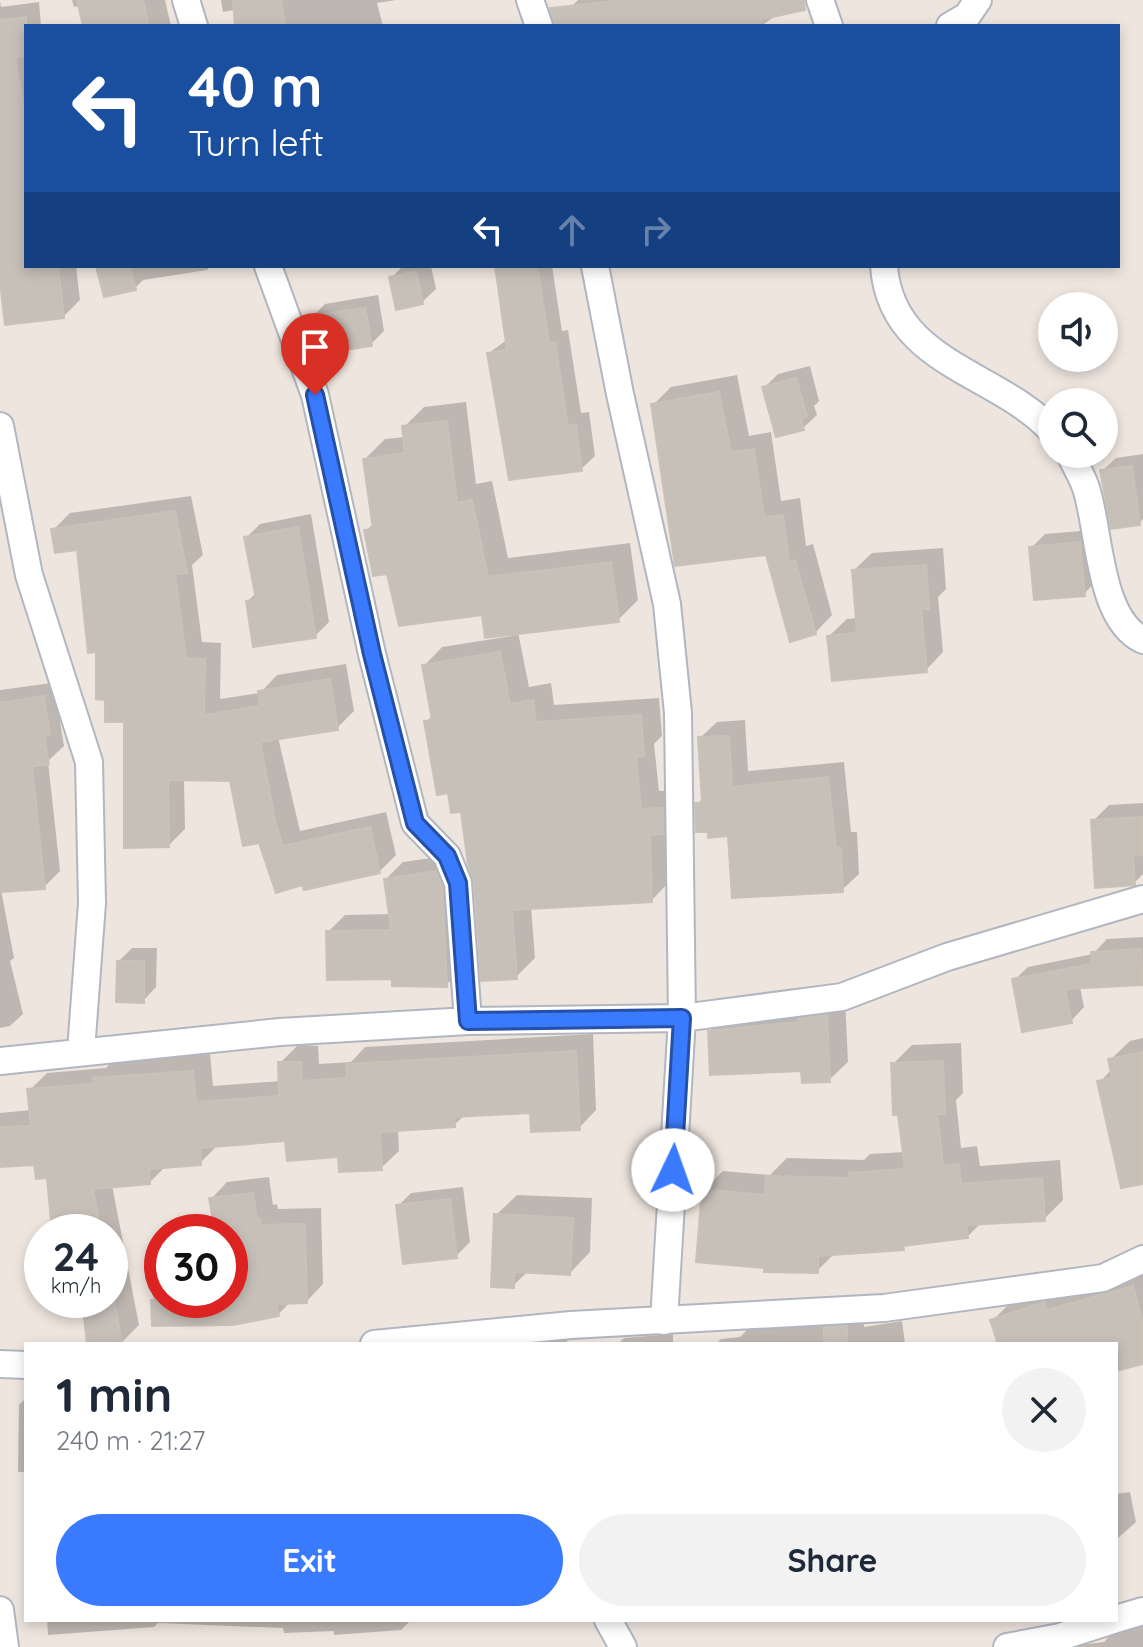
<!DOCTYPE html>
<html lang="en">
<head>
<meta charset="utf-8">
<style>
  :root { --surface:#fff; --page:#f2f2f3; --text:#1f2937; --muted:#747a83; --accent:#3a7aff }
  body { margin:0; font-family:Quicksand,sans-serif; background:var(--page); color:var(--text); height:100vh; display:flex; flex-direction:column; font-size:30px; white-space:nowrap }
  * { box-sizing:border-box; margin:0 }
  p { font-size:26px; color:var(--muted) }
  .icon { flex:none; width:44px; height:44px; fill:none; stroke:currentColor; stroke-width:2; stroke-linecap:round; stroke-linejoin:round }
  .map { position:relative; flex:1; overflow:hidden }
  .panel { position:absolute; left:24px; top:1342px; width:1094px; height:280px; display:flex; flex-direction:column; background:var(--surface); border-radius:0px; box-shadow:0 4px 12px #0003 }
  .panel>* { flex:none }
  .hud { position:absolute; left:24px; top:24px; width:1096px; height:244px; border-radius:0px; box-shadow:0 4px 12px #0003; background:#1a4fa0; color:#fff; overflow:hidden }
  .buttons { position:absolute; left:1038px; top:292px; display:grid; gap:16px }
  .buttons a { display:grid; place-items:center; width:80px; height:80px; border-radius:50%; background:var(--surface); box-shadow:0 4px 12px #0003; font-size:40px }
  .speed { position:absolute; left:24px; top:1214px; display:flex; gap:16px; font-size:40px; font-weight:700; text-align:center }
  .speed>* { display:grid; place-content:center; width:104px; height:104px; border-radius:50%; background:var(--surface); box-shadow:0 4px 12px #0003; line-height:1 }
  .speed small { font-size:20px; font-weight:400 }
  .speed .limit { border:12px solid #d22; background:#fff; color:#111 }
  .pin { position:absolute; display:grid; place-items:center; width:68px; height:68px; color:#fff; margin:-82px -34px; border-radius:50% 50% 50% 0; rotate:-45deg; box-shadow:0 0 8px #0007 }
  .pin .icon { rotate:45deg }
  .me { position:absolute; width:88px; margin:-44px; rotate:3deg; stroke-linejoin:round; filter:drop-shadow(0 0 6px #0008) }
  .turn { display:flex; align-items:center; gap:28px; height:168px; padding:0 32px; font-size:36px }
  .turn .icon { width:104px; height:104px; stroke-width:2.5 }
  .turn b { display:block; font-size:56px; line-height:68px }
  .lanes { display:flex; align-items:center; height:76px; padding:0 32px; background:#0003; justify-content:center; gap:40px; direction:ltr }
  .lanes .off { opacity:.35 }
  .round { display:grid; place-items:center; flex:none; width:84px; height:84px; border-radius:42px; background:var(--page) }
  .headline { display:flex; align-items:center; justify-content:space-between; height:136px; padding:0 32px }
  h1 { font-size:48px; font-weight:800; line-height:60px }
  .button { display:flex; gap:16px; margin-top:auto; padding:16px 32px }
  .button a { flex:1; height:92px; border-radius:48px; background:var(--accent); color:#fff; font-size:32px; font-weight:800; line-height:92px; text-align:center }
  .button a+a { background:var(--page); color:var(--text) }
  .map>svg:first-child { display:block }
  .shadow { fill:#0003 }
  .building { fill:#c6c0b9; stroke:#cac1b7; stroke-width:2 }
  .lines { fill:none; stroke-linecap:round; stroke-linejoin:round }
  .street-casing { stroke:#b2b6c0; stroke-width:30 }
  .street { stroke:#fff; stroke-width:26 }
  .route-casing { stroke:#264fa6; stroke-width:20 }
  .route { stroke:#3a7aff; stroke-width:14 }
</style>
</head>
<body>
<div class="map">
<svg width="1143" height="1647" viewBox="0 0 1143 1647">
  <rect width="100%" height="100%" fill="#eee5de"/>
  <path class="shadow" d="M 72,0 L 165,0 L 171,26 L 85,26 L 80,6 L 74,7 Z
    M 221,0 L 396,0 L 377,3 L 383,26 L 237,26 L 234,10 L 223,12 Z
    M 578,0 L 798,0 L 761,26 L 573,26 L 571,7 Z
    M 0,1 L 1,7 L 39,2 L 41,26 L 26,26 L 26,266 L 76,266 L 80,300 L 63,317 L 0,266 Z
    M 98,266 L 211,266 L 207,270 L 143,280 L 135,288 Z
    M 403,266 L 431,266 L 436,289 L 422,302 L 392,277 Z
    M 497,266 L 552,266 L 562,331 L 568,330 L 581,413 L 589,412 L 595,456 L 581,469 L 489,353 L 508,339 Z
    M 378,295 L 384,331 L 371,344 L 312,317 L 325,304 Z
    M 810,366 L 819,401 L 814,406 L 817,415 L 803,428 L 765,387 L 778,374 Z
    M 737,375 L 749,436 L 771,432 L 781,501 L 800,498 L 806,546 L 813,544 L 832,615 L 815,633 L 767,553 L 653,405 L 671,387 Z
    M 466,402 L 476,484 L 492,481 L 508,558 L 630,543 L 638,600 L 618,620 L 518,632 L 529,687 L 551,683 L 554,705 L 659,698 L 662,736 L 654,744 L 659,791 L 681,790 L 670,881 L 652,900 L 531,907 L 535,958 L 516,977 L 476,881 L 463,809 L 450,791 L 426,722 L 433,715 L 424,666 L 442,647 L 512,636 L 511,632 L 483,613 L 389,571 L 366,531 L 374,523 L 365,459 L 385,439 L 405,437 L 404,427 L 424,407 Z
    M 1143,454 L 1143,519 L 1139,523 L 1102,471 L 1116,458 Z
    M 191,496 L 203,555 L 192,565 L 202,642 L 221,643 L 220,699 L 260,693 L 277,675 L 346,664 L 354,711 L 337,728 L 278,737 L 300,831 L 386,812 L 396,855 L 379,872 L 261,841 L 232,779 L 184,779 L 185,829 L 169,845 L 126,720 L 107,698 L 78,547 L 54,529 L 70,513 Z
    M 311,514 L 329,622 L 315,636 L 248,601 L 257,592 L 246,538 L 260,524 Z
    M 1093,530 L 1097,580 L 1084,594 L 1031,548 L 1045,534 Z
    M 943,548 L 946,589 L 938,597 L 943,652 L 926,670 L 829,636 L 847,619 L 858,618 L 854,570 L 872,553 Z
    M 59,682 L 65,717 L 60,722 L 64,746 L 48,761 L 60,871 L 44,887 L 1,890 L 14,958 L 10,961 L 23,1014 L 10,1026 L 0,1028 L 0,690 Z
    M 745,720 L 748,771 L 844,762 L 851,832 L 857,832 L 859,874 L 842,890 L 730,834 L 697,804 L 704,797 L 700,738 L 717,722 Z
    M 1143,803 L 1143,874 L 1134,883 L 1093,821 L 1109,805 Z
    M 452,855 L 463,968 L 446,985 L 394,977 L 328,932 L 345,915 L 391,914 L 386,879 L 403,862 Z
    M 1143,937 L 1143,982 L 1080,987 L 1084,1007 L 1071,1021 L 1014,980 L 1028,967 L 1093,954 L 1107,939 Z
    M 132,948 L 157,948 L 156,987 L 143,1001 L 119,961 Z
    M 845,998 L 848,1062 L 829,1080 L 710,1032 L 728,1013 Z
    M 593,1034 L 596,1110 L 579,1128 L 532,1111 L 465,1115 L 454,1125 L 398,1129 L 399,1151 L 381,1168 L 287,1139 L 218,1145 L 200,1163 L 166,1166 L 150,1182 L 112,1185 L 139,1325 L 121,1343 L 89,1344 L 85,1309 L 65,1313 L 63,1300 L 110,1300 L 110,1232 L 54,1232 L 49,1176 L 36,1163 L 0,1165 L 0,1113 L 31,1110 L 30,1090 L 47,1073 L 106,1068 L 113,1061 L 210,1054 L 213,1086 L 281,1081 L 280,1063 L 298,1045 L 318,1046 L 319,1064 L 351,1062 L 365,1047 Z
    M 1143,1038 L 1143,1182 L 1100,1082 L 1112,1069 L 1110,1060 L 1130,1041 Z
    M 961,1043 L 963,1093 L 956,1100 L 961,1148 L 977,1146 L 980,1166 L 1060,1160 L 1063,1200 L 1044,1219 L 981,1223 L 967,1237 L 907,1244 L 903,1248 L 835,1253 L 817,1271 L 704,1190 L 723,1171 L 770,1175 L 787,1158 L 864,1160 L 870,1154 L 905,1152 L 893,1064 L 912,1045 Z
    M 698,1152 L 711,1153 L 710,1173 L 704,1180 L 692,1158 Z
    M 269,1177 L 273,1205 L 277,1204 L 278,1209 L 321,1208 L 323,1284 L 307,1301 L 291,1301 L 278,1315 L 154,1324 L 153,1280 L 162,1271 L 162,1300 L 230,1300 L 230,1232 L 217,1232 L 211,1199 L 227,1182 Z
    M 463,1187 L 470,1242 L 456,1256 L 398,1206 L 411,1193 Z
    M 517,1195 L 592,1198 L 590,1252 L 570,1273 L 528,1271 L 513,1286 L 496,1215 Z
    M 1143,1270 L 1143,1362 L 1116,1369 L 1116,1344 L 1000,1344 L 992,1321 L 1012,1301 Z
    M 864,1309 L 864,1327 L 902,1321 L 905,1344 L 716,1344 L 721,1339 L 740,1337 L 750,1327 Z
    M 567,1332 L 567,1344 L 450,1344 Z
    M 673,1334 L 673,1344 L 618,1344 L 624,1338 Z
    M 26,1398 L 26,1472 L 18,1472 L 19,1405 Z
    M 1130,1492 L 1136,1522 L 1116,1540 L 1116,1494 Z
    M 1143,1618 L 1143,1647 L 1061,1647 L 1104,1642 L 1122,1623 Z
    M 47,1620 L 411,1620 L 401,1630 L 334,1635 L 334,1631 L 284,1633 L 283,1628 L 158,1623 L 154,1627 L 48,1635 Z"/>
  <path class="building" d="M 77,0 L 143,0 L 149,26 L 83,26 Z
    M 233,0 L 281,0 L 285,26 L 235,26 Z
    M 625,0 L 804,0 L 805,10 L 759,20 L 761,26 L 555,26 L 550,8 Z
    M 26,17 L 26,56 L 15,57 L 26,120 L 26,269 L 58,266 L 64,318 L 5,325 L 0,282 L 0,20 Z
    M 96,266 L 130,266 L 136,290 L 104,297 Z
    M 495,266 L 537,266 L 549,343 L 555,342 L 568,426 L 576,425 L 582,471 L 509,480 L 487,353 L 507,350 Z
    M 416,271 L 423,304 L 396,310 L 389,277 Z
    M 365,308 L 372,346 L 317,354 L 310,316 Z
    M 796,378 L 807,416 L 801,418 L 804,430 L 776,437 L 762,387 Z
    M 719,392 L 731,452 L 754,449 L 764,517 L 783,515 L 789,562 L 795,560 L 816,634 L 790,642 L 766,555 L 675,566 L 651,404 Z
    M 447,421 L 457,503 L 472,500 L 488,577 L 611,562 L 619,622 L 485,638 L 482,615 L 399,626 L 387,574 L 373,576 L 364,530 L 373,529 L 363,459 L 405,453 L 402,426 Z
    M 1132,466 L 1140,525 L 1111,529 L 1100,470 Z
    M 175,511 L 187,573 L 175,574 L 186,658 L 205,659 L 204,715 L 260,706 L 258,691 L 330,679 L 338,730 L 260,742 L 276,825 L 283,846 L 370,827 L 380,873 L 304,890 L 302,885 L 276,893 L 259,843 L 243,846 L 230,781 L 168,780 L 169,847 L 124,848 L 124,722 L 105,722 L 105,700 L 96,699 L 96,652 L 88,653 L 77,550 L 55,553 L 51,529 Z
    M 298,527 L 316,638 L 253,647 L 246,601 L 256,599 L 244,537 Z
    M 1080,542 L 1085,596 L 1034,600 L 1029,547 Z
    M 926,565 L 929,609 L 921,609 L 927,672 L 832,681 L 827,636 L 857,633 L 852,570 Z
    M 500,652 L 510,704 L 533,700 L 536,722 L 641,715 L 644,756 L 636,757 L 641,809 L 663,808 L 664,834 L 650,835 L 652,902 L 512,910 L 517,979 L 481,981 L 474,882 L 468,864 L 461,812 L 451,813 L 448,793 L 437,795 L 424,721 L 432,720 L 422,665 Z
    M 44,696 L 50,735 L 44,736 L 49,764 L 32,767 L 45,889 L 0,892 L 0,703 Z
    M 729,736 L 732,787 L 828,777 L 836,848 L 841,848 L 843,892 L 732,898 L 728,836 L 708,838 L 708,832 L 696,832 L 695,803 L 702,803 L 698,737 Z
    M 1143,817 L 1143,855 L 1133,856 L 1135,885 L 1095,888 L 1091,820 Z
    M 436,871 L 442,887 L 447,987 L 392,986 L 392,979 L 327,980 L 326,931 L 391,930 L 384,879 Z
    M 1141,949 L 1143,985 L 1065,989 L 1072,1023 L 1022,1032 L 1012,979 L 1092,964 L 1091,952 Z
    M 117,961 L 144,961 L 144,1003 L 116,1002 Z
    M 827,1015 L 830,1082 L 802,1083 L 801,1071 L 710,1075 L 708,1031 L 798,1022 L 798,1019 Z
    M 576,1051 L 580,1130 L 531,1132 L 530,1113 L 454,1117 L 455,1127 L 380,1132 L 382,1170 L 339,1172 L 338,1157 L 287,1161 L 285,1141 L 200,1148 L 201,1165 L 149,1169 L 150,1184 L 93,1189 L 101,1232 L 52,1232 L 47,1178 L 36,1179 L 34,1165 L 0,1167 L 0,1127 L 31,1126 L 27,1089 L 94,1084 L 93,1078 L 193,1071 L 196,1102 L 279,1096 L 278,1062 L 301,1062 L 302,1081 L 347,1078 L 346,1064 Z
    M 1143,1052 L 1143,1184 L 1121,1188 L 1097,1081 L 1112,1078 L 1108,1059 Z
    M 943,1061 L 945,1114 L 937,1114 L 943,1166 L 959,1164 L 961,1184 L 1042,1178 L 1045,1221 L 966,1225 L 968,1238 L 903,1246 L 904,1250 L 818,1256 L 818,1273 L 764,1272 L 764,1268 L 696,1262 L 702,1189 L 765,1195 L 766,1176 L 849,1178 L 849,1173 L 905,1169 L 898,1115 L 893,1115 L 891,1063 Z
    M 690,1157 L 706,1158 L 705,1182 L 688,1180 Z
    M 253,1193 L 257,1220 L 260,1219 L 261,1225 L 305,1224 L 307,1303 L 276,1304 L 279,1316 L 233,1325 L 152,1326 L 151,1300 L 230,1300 L 230,1232 L 215,1232 L 209,1198 Z
    M 450,1199 L 457,1258 L 403,1264 L 396,1205 Z
    M 494,1214 L 573,1218 L 570,1275 L 514,1272 L 514,1288 L 491,1287 Z
    M 1133,1286 L 1143,1323 L 1143,1364 L 1116,1371 L 1116,1344 L 998,1344 L 990,1320 L 1044,1302 L 1047,1310 Z
    M 82,1300 L 114,1300 L 122,1344 L 87,1344 Z
    M 847,1326 L 847,1344 L 824,1344 L 824,1327 Z"/>
  <g class="lines">
    <g class="street-casing">
      <path id="street" d="M 186,0 L 194,26
        M 530,0 L 539,26
        M 820,0 L 829,26
        M 950,26 L 967,16 L 978,0
        M 268,266 L 315,395 L 372,654 L 415,823 L 447,856 L 458,883 L 468,1021
        M 595,266 L 620,394 L 667,604 L 678,713 L 682,1018 L 664,1321
        M 884,266 C 891,364 998,372 1052,431
        M 0,426 L 29,575 L 89,762 L 92,903 L 81,1051
        M 1070,454 C 1075,465 1082,476 1086,488 C 1100,530 1098,619 1143,640
        M 0,1061 L 280,1032 L 468,1021 L 682,1018 L 842,997 L 947,957 L 1143,899
        M 374,1344 L 571,1325 L 884,1308 L 1103,1278 L 1143,1259
        M 0,1364 L 26,1365
        M 0,1610 L 5,1647
        M 1116,1619 L 1143,1611
        M 608,1620 L 623,1647
        M 1007,1647 L 1060,1637 L 1113,1620"/>
    </g>
    <use href="#street" class="street"/>
  </g>
  <g class="lines">
    <g class="route-casing">
      <path id="route" d="M 315,395 L 372,654 L 415,823 L 447,856 L 458,883 L 468,1021 L 682,1018 L 673,1170"/>
    </g>
    <use href="#route" class="route"/>
  </g>
</svg>
<div class="buttons">
<a><svg class="icon" aria-label="sound" viewBox="0 0 24 24"><path d="M4 9h4l5-4v14l-5-4H4zM17 9q2 3 0 6"/></svg></a>
<a><svg class="icon" aria-label="search" viewBox="0 0 24 24"><circle cx="10" cy="10" r="6"/><path d="M15 15l6 6"/></svg></a>
</div>
<div class="speed"><div>24<small>km/h</small></div><div class="limit">30</div></div>
<div class="pin" style="left:315px;top:395px;background:#d93025"><svg class="icon" aria-label="arrive" viewBox="0 0 24 24"><path d="M6 21V4h12l-3 4 3 4H6"/></svg></div>
<svg class="me" style="left:673px;top:1170px" viewBox="-20 -20 40 40"><circle r="19" fill="#fff"/><path d="M0-13L10 11 0 6-10 11z" fill="#3a7aff"/></svg>
<div class="hud">
<div class="turn"><svg class="icon" aria-label="left" viewBox="0 0 24 24"><path d="M17 20v-9H6M10 6l-5 5 5 5"/></svg><div><b>40 m</b>Turn left</div></div>
<div class="lanes"><svg class="icon" aria-label="left" viewBox="0 0 24 24"><path d="M17 20v-9H6M10 6l-5 5 5 5"/></svg><svg class="icon off" aria-label="ahead" viewBox="0 0 24 24"><path d="M12 20V5M6 11l6-6 6 6"/></svg><svg class="icon off" aria-label="right" viewBox="0 0 24 24"><path d="M7 20v-9h11M14 6l5 5-5 5"/></svg></div>
</div>
<section class="panel">
<div class="headline"><div><h1>1 min</h1><p>240 m · 21:27</p></div><a class="round"><svg class="icon" aria-label="close" viewBox="0 0 24 24"><path d="M6 6l12 12M18 6L6 18"/></svg></a></div>
<div class="button"><a>Exit</a><a>Share</a></div>
</section>
</div>
</body>
</html>
